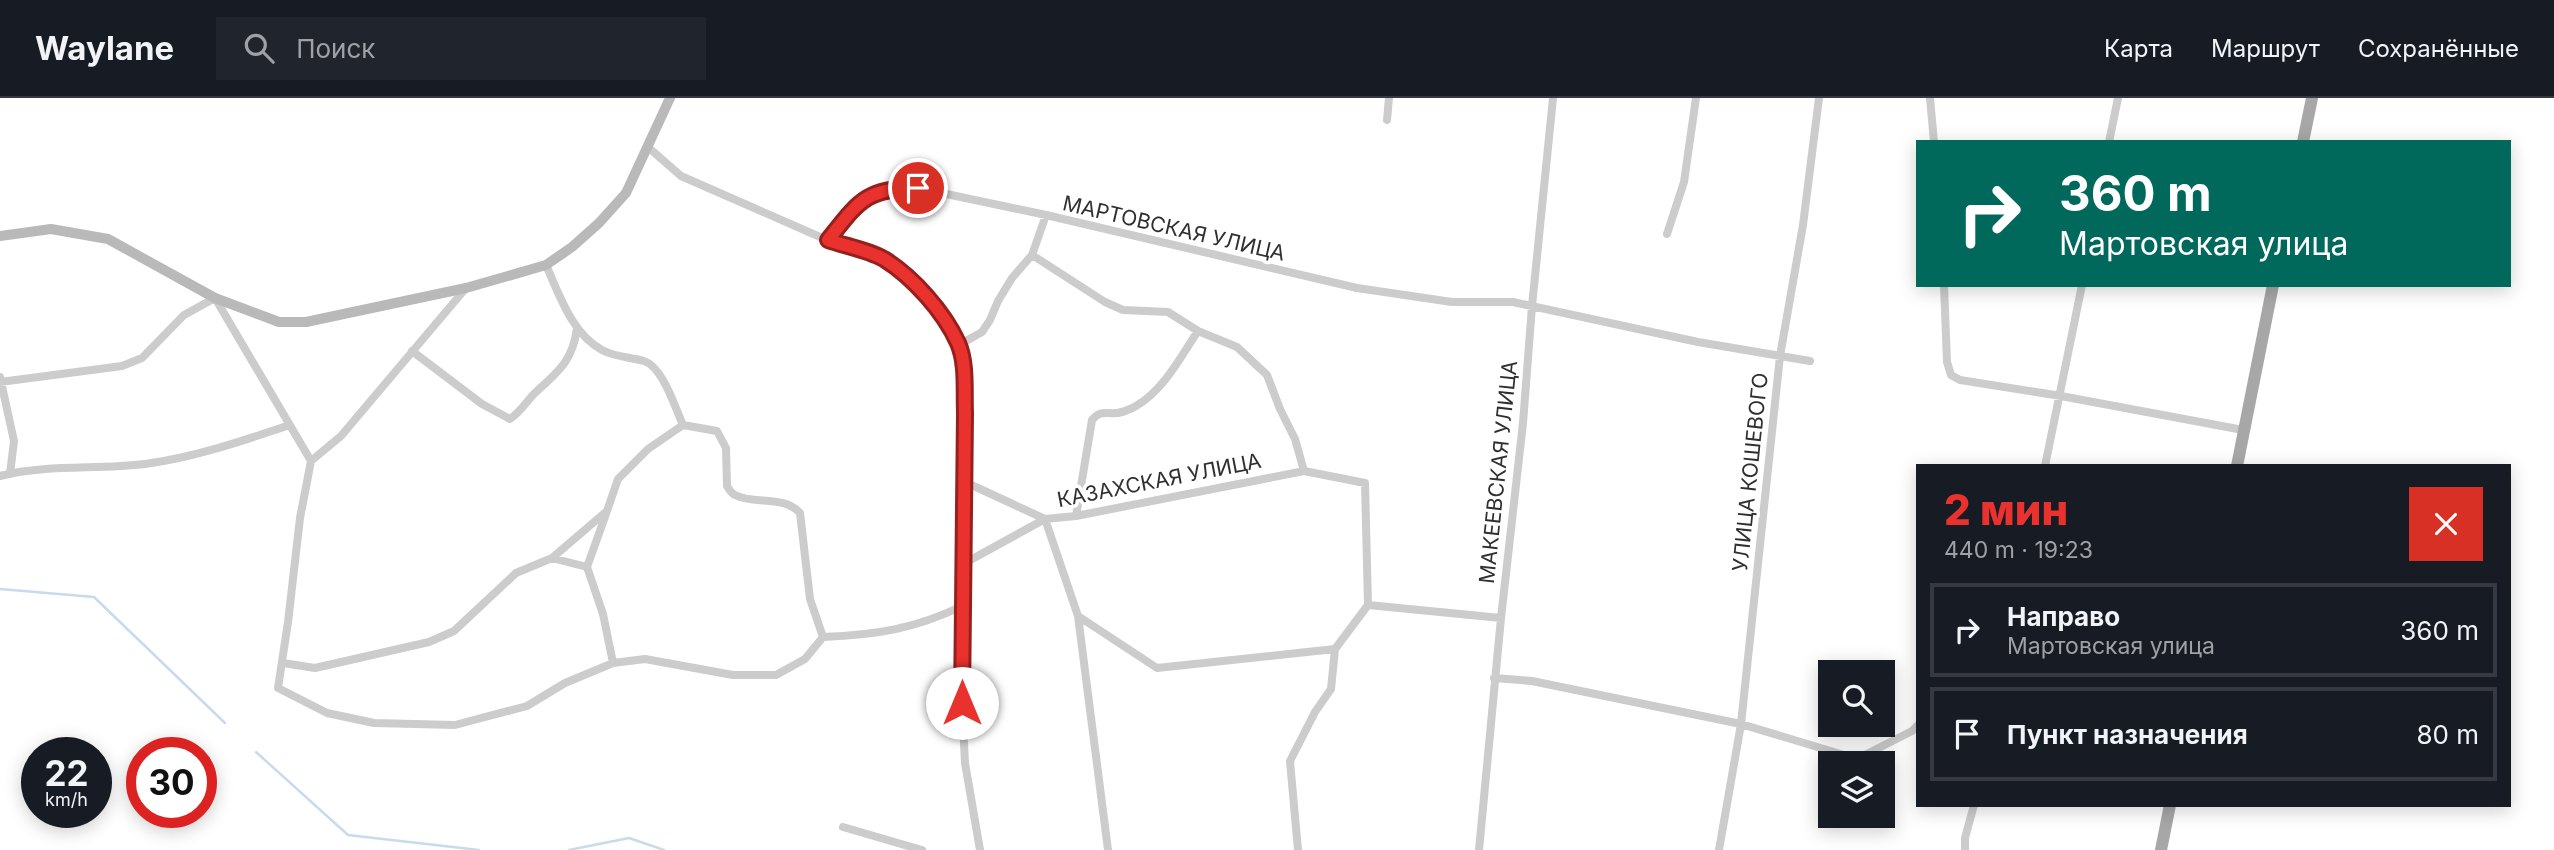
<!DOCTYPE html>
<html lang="ru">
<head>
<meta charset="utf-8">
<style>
  :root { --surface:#171b24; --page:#20242c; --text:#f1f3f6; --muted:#9ea1a6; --line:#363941; --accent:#e9312e }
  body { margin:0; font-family:Inter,sans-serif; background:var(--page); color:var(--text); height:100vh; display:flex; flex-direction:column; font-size:26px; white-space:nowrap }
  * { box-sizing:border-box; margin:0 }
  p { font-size:23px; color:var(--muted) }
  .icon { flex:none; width:38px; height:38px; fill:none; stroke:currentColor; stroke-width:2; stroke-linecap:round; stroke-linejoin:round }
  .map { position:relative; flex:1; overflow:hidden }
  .drawer { position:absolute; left:1916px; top:366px; width:595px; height:343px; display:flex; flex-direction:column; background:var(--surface); border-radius:0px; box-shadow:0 4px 18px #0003 }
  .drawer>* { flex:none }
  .hud { position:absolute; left:1916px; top:42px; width:595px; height:147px; border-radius:0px; box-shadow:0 4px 18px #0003; background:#00695c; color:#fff; overflow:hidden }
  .fabs { position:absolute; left:1818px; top:562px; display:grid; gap:14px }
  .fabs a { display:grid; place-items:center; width:77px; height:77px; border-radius:0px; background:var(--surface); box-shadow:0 4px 18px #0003; font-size:35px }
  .speed { position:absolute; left:21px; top:639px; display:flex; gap:14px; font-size:35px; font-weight:700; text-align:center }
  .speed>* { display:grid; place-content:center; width:91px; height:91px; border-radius:50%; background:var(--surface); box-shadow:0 4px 18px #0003; line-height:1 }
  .speed small { font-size:18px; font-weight:400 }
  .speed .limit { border:10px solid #d22; background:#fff; color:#111 }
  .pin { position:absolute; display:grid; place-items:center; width:60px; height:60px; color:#fff; margin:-30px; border:4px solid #fff; border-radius:50%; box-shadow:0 2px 7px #0007 }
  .me { position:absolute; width:77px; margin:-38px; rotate:0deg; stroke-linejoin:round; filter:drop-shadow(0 0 5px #0008) }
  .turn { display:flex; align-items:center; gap:24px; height:147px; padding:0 28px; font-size:32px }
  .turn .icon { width:91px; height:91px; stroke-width:2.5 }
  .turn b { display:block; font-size:49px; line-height:60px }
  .round { display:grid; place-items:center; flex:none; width:74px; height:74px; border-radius:0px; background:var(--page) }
  .overview { display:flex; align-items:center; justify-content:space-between; height:119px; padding:0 28px }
  h1 { font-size:42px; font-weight:800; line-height:52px; color:var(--accent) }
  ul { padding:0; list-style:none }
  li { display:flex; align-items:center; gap:21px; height:94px; margin:0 14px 10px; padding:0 14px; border:4px solid var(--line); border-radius:0px }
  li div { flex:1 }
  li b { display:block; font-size:26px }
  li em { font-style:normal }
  header { display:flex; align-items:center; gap:42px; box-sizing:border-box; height:98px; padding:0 35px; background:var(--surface); border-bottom:2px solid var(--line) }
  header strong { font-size:33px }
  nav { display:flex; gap:38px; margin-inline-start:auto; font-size:24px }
  .search { width:490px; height:63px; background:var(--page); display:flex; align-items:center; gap:18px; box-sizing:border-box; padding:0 24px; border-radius:0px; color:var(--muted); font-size:26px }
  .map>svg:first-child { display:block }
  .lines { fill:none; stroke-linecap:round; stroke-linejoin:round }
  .stream { stroke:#c8dbed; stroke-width:2.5 }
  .minor { stroke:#ccc; stroke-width:8 }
  .secondary { stroke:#b9b9b9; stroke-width:10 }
  .primary { stroke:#a7a7a7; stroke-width:12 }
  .route-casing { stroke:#97201e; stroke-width:18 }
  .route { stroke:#e9312e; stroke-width:12 }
  .labels { text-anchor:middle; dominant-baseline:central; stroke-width:7; stroke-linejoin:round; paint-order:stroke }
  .street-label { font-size:21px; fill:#2f2f2f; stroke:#fff }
</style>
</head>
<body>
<header>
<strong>Waylane</strong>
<div class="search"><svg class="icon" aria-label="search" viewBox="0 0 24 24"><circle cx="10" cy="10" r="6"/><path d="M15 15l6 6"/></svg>Поиск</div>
<nav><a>Карта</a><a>Маршрут</a><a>Сохранённые</a></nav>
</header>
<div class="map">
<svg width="2554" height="752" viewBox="0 0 2554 752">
  <rect width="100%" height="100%" fill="#fff"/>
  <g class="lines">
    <path class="stream" d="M 0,491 L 94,499 L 225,625
      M 256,654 L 348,737 L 479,752
      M 569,752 L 629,740 L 664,752"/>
    <path class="minor" d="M 1930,0 L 1934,44
      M 1387,22 L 1389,0
      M 2109,44 L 2118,0
      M 649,50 L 681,78 L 827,142 L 882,160 L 910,180 L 930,203 L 959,247 L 963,274 L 965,315 L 962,605 L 965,665 L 980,752
      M 1667,136 L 1684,84 L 1696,0
      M 827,142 L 855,107 L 875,94 L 890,91 L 918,90 L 1046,117 L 1357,190 L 1452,204 L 1513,204 L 1698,244 L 1810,263
      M 1032,157 L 1105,204 L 1123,212 L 1168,214 L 1198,233 L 1237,249 L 1267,277 L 1280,311 L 1295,341 L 1304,373
      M 1944,187 L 1947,264 L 1951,277 L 1960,282 L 2061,298 L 2243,332
      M 466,190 L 341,338 L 311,363 L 300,420 L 288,524 L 278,590 L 327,615 L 374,625 L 455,627 L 527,608 L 565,585 L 613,565 L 645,561 L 733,577 L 776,577 L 805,561 L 823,539 C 875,537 915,531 962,508
      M 959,247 L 982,234 L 990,222 L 998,203 L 1012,180 L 1032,157 L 1046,117
      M 412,253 L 482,306 L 510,321 C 522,313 527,302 537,293 C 559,273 573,262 577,230
      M 0,279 L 14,343 L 10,376
      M 0,284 L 122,268 L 142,260 L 184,217 L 215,200 L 311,363
      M 683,327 L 717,333 L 726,350 L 727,388 C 729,391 731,395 735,397 C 754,407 784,397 800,415 L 810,501 L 823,539
      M 2045,368 L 2082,187
      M 0,378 C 47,366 97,372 145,366 C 195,359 242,343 290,327
      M 965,384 L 1045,421 L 1076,418 L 1304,373 L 1365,385 L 1368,507 L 1335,551 L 1157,570 L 1078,518
      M 1076,418 L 1092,322 C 1100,312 1105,316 1116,315 C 1121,315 1131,311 1136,308 C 1164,292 1181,258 1198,233
      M 552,460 L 587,469 L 603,516 L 613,565
      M 963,466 L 1045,421 L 1078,518 L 1108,752
      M 587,469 L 606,416
      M 1368,507 L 1501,520
      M 283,565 L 315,570 L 429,544 L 454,533 L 516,475 L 552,460 L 607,413 L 618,381 L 648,351 L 683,327 C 675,310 663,269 644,263 C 630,259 615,259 602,252 C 572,236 559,196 546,167
      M 1494,580 L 1532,583 L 1741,626 L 1857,661 L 1912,633 L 1918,627
      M 843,729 L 922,752
      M 1298,752 L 1290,663 L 1315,614 L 1331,591 L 1335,551
      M 1479,752 L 1501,520 L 1523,325 L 1532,208 L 1553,0
      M 1719,752 L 1741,626 L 1780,258 L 1803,127 L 1819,0
      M 1965,752 L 1965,740 L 1974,707"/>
    <path class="secondary" d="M 0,138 L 51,131 L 108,141 L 215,200 L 279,224 L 306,224 L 466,190 L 546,167 L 572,149 L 599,125 L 626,95 L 670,0"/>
    <path class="primary" d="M 2303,44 L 2312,0
      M 2237,368 L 2273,187
      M 2161,752 L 2170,707"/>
  </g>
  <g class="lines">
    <g class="route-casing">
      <path id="route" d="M 918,90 C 866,90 859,103 828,142 C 845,148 868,152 884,161 C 913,179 944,214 958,245 C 967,265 964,293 965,315 L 962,605"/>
    </g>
    <use href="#route" class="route"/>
  </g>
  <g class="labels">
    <g class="street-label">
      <text transform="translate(1174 130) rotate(13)">МАРТОВСКАЯ УЛИЦА</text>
      <text transform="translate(1498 374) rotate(-84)">МАКЕЕВСКАЯ УЛИЦА</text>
      <text transform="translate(1750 374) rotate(-84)">УЛИЦА КОШЕВОГО</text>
      <text transform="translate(1159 382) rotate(-11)">КАЗАХСКАЯ УЛИЦА</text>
    </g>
  </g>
</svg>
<div class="fabs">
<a><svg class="icon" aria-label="search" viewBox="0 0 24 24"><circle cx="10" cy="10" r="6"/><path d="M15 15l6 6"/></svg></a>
<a><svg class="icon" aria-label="layers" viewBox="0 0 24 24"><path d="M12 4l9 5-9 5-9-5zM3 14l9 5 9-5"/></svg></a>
</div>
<div class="speed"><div>22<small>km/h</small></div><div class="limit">30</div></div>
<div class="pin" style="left:918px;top:90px;background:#d93025"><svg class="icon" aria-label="arrive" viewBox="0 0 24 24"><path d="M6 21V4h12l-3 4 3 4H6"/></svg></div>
<svg class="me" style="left:962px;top:605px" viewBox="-20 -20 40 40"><circle r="19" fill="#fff"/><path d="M0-13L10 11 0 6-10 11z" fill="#e9312e"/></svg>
<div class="hud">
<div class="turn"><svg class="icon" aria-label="right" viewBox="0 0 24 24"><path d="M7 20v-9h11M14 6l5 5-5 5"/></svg><div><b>360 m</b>Мартовская улица</div></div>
</div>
<section class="drawer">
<div class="overview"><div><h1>2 мин</h1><p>440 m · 19:23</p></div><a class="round" style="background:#d93025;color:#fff"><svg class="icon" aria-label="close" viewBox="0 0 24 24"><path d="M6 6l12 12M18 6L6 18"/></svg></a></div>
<ul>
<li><svg class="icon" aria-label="right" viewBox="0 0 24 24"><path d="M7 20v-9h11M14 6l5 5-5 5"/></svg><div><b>Направо</b><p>Мартовская улица</p></div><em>360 m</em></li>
<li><svg class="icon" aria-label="arrive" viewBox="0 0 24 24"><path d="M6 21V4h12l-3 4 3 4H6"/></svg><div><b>Пункт назначения</b></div><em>80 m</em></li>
</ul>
</section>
</div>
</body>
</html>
